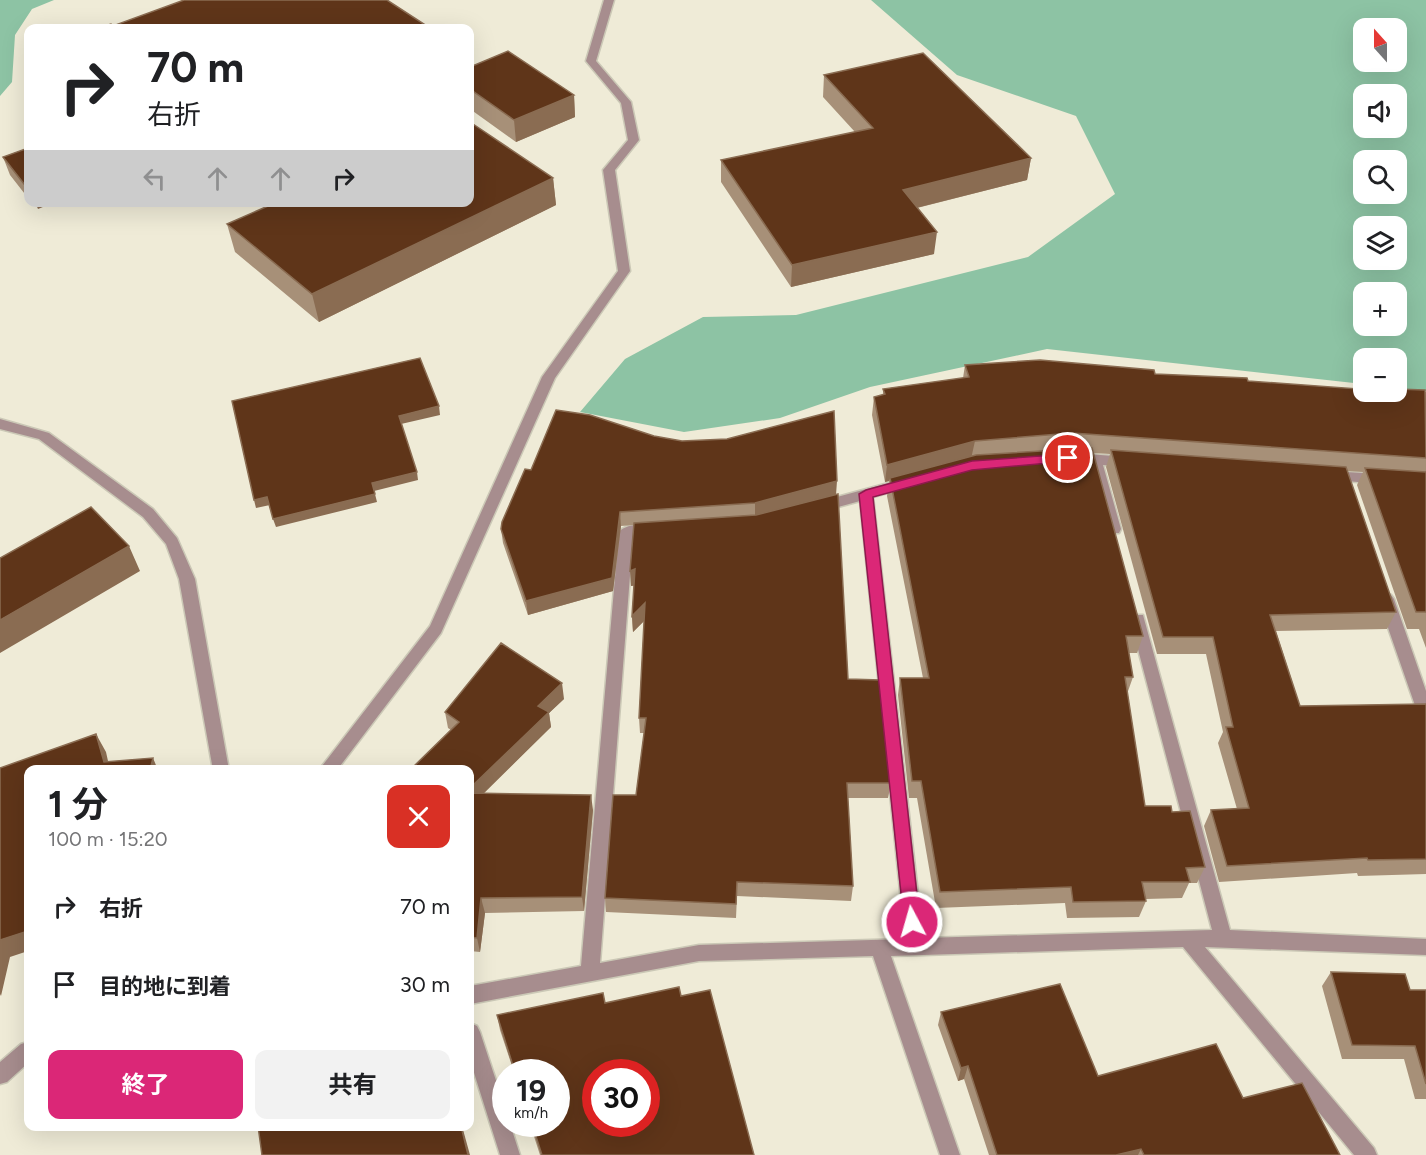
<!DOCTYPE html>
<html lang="ja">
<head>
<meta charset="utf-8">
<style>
  :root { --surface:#fff; --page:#f2f2f2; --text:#202124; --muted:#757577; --accent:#db2777 }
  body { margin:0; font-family:Figtree,"Noto Sans JP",sans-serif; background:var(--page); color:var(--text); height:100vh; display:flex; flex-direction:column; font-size:22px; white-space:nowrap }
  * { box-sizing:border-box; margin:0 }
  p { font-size:20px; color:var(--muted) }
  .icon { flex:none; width:33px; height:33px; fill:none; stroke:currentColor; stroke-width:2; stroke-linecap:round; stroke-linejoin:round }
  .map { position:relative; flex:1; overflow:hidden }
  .details { position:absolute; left:24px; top:765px; width:450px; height:366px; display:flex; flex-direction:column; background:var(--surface); border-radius:12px; box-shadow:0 6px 24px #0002 }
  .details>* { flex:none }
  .top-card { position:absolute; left:24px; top:24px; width:450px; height:183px; border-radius:12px; box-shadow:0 6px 24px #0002; background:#fff; color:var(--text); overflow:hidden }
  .needle { width:39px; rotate:339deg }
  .fabs { position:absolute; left:1353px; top:18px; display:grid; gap:12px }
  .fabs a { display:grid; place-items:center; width:54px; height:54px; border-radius:12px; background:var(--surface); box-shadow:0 6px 24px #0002; font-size:30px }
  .speed { position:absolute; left:492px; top:1059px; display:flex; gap:12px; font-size:30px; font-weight:700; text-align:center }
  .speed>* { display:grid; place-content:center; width:78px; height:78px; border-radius:50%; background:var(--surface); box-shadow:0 6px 24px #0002; line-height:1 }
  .speed small { font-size:15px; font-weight:400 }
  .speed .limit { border:9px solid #d22; background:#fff; color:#111 }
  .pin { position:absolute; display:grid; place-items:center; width:51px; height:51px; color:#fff; margin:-26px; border:3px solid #fff; border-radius:50%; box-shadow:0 2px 6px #0007 }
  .me { position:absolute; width:66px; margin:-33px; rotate:354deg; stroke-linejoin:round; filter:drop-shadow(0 0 4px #0008) }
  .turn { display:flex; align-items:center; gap:21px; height:126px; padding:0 24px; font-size:27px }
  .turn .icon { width:78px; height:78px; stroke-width:2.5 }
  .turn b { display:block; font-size:42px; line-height:51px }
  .lanes { display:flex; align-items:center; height:57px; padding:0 24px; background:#0003; justify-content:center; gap:30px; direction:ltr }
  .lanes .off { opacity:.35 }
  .round { display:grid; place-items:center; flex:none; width:63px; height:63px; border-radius:12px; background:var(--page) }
  .summary { display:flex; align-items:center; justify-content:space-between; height:102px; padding:0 24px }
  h1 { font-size:36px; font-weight:700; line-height:45px }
  .cta { display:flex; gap:12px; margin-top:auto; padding:12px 24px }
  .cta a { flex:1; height:69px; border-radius:12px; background:var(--accent); color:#fff; font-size:24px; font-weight:700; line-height:69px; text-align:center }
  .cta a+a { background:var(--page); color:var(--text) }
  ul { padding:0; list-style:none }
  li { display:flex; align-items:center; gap:18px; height:78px; padding:0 24px }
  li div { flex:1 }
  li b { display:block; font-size:22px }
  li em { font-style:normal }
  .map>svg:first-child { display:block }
  .forest { fill:#8dc3a4; fill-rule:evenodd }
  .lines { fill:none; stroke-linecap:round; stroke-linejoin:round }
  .minor-casing { stroke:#cbc8b6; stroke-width:3 }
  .minor { fill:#a78d8e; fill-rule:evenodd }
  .wall { fill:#a79078 }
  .shaded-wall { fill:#8a6c52 }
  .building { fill:#5f3519; stroke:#8a6c52; stroke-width:1.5; fill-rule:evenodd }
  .route { fill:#db2777; stroke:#8e194d; stroke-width:1.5 }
</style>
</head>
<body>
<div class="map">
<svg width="1426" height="1155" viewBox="0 0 1426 1155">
  <rect width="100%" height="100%" fill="#efebd7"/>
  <path class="forest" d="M 0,0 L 54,0 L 32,9 L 15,35 L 12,82 L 0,96 Z
    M 871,0 L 1426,0 L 1426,391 L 1397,388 L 1396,358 L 1364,358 L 1363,384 L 1047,349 L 870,387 L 780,418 L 684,432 L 580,412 L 625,359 L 703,317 L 796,315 L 1028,257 L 1115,194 L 1076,116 L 957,75 ZM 1364,28 L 1396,28 L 1396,62 L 1364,62 ZM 1364,94 L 1396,94 L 1396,128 L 1364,128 ZM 1364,160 L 1396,160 L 1396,194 L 1364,194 ZM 1364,226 L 1396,226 L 1396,260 L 1364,260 ZM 1364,292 L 1396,292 L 1396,326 L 1364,326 Z"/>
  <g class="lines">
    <g class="minor-casing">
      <path id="minor" d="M 604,0 L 614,0 L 596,61 L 631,102 L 639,140 L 615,170 L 630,271 L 555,378 L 441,633 L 337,770 L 319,770 L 430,626 L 542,377 L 618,271 L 603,170 L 628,140 L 621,103 L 586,61 Z
        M 0,419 L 49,433 L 153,509 L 177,538 L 195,579 L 229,770 L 213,770 L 179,579 L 166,544 L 143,517 L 39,439 L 0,429 Z
        M 1075,453 L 1126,457 L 1133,462 L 1126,467 L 1103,465 L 1121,529 L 1119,533 L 1109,533 L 1107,529 L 1089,464 L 1070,461 L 1068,458 L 1070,455 Z
        M 1329,471 L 1380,474 L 1387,479 L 1380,484 L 1324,479 L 1322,476 Z
        M 907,478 L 914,483 L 912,486 L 873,497 L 923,938 L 1212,930 L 1130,619 L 1133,615 L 1143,615 L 1230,930 L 1426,939 L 1426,955 L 1205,947 L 1374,1148 L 1377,1155 L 1354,1155 L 1183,947 L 891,956 L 960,1155 L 940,1155 L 873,956 L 699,961 L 470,1004 L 470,986 L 581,966 L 619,532 C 625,523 655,521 661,530 L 654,535 L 633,537 L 600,963 L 699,945 L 905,939 L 860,501 L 820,512 L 813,507 L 815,503 Z
        M 1386,593 L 1391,595 L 1394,599 L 1426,691 L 1426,721 L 1420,719 L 1418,714 L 1378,599 L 1381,595 Z
        M 470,1023 L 477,1026 L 480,1032 L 506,1111 L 506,1124 L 510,1124 L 520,1155 L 500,1155 L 470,1060 Z
        M 28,1042 L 28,1063 L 7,1082 L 0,1084 L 0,1062 L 21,1044 Z"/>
    </g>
    <use href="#minor" class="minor"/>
  </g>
  <path class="wall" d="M 470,67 L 574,95 L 575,117 L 516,142 L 470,109 Z
    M 824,75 L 1031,158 L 1027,180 L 917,208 L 934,254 L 791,287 L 721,182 L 721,160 L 855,132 L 823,97 Z
    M 28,148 L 28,198 L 10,175 L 3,157 Z
    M 553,178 L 556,205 L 319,322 L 235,252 L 227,224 Z
    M 965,365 L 1155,374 L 1356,389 L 1357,387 L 1426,392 L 1426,648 L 1419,629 L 1407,629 L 1357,485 L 1363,472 L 1347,471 L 1396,612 L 1387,629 L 1276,631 L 1300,706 L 1426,705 L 1426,874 L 1358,876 L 1357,873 L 1219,882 L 1204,826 L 1211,810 L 1237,809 L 1218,743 L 1223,732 L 1206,654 L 1157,654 L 1106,467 L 1110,454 L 1093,453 L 1143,636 L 1137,653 L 1129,653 L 1133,677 L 1127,694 L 1145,806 L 1172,812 L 1205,867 L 1197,883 L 1189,883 L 1182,898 L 1146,899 L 1146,901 L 1139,917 L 1067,918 L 1065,903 L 936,908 L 917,798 L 909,798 L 898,695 L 900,678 L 923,678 L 887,496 L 889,481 L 885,482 L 872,415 L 874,397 L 883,395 L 883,389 L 963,378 Z
    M 525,469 L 836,494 L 848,679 L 891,783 L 888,798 L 848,798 L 853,886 L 851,901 L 737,896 L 736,918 L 606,912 L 605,898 L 636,795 L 644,733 L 640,733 L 639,718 L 644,621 L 633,632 L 632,616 L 634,586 L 631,586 L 634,525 L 621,526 L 613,591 L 528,615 L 503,543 L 501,529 Z
    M 564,699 L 549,713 L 551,727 L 483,793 L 593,810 L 584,911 L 485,913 L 480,952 L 470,951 L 470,770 L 451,730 L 448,728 L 445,712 Z
    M 1331,972 L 1410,990 L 1426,990 L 1426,1099 L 1415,1099 L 1404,1059 L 1342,1059 L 1322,986 Z
    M 681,996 L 754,1155 L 540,1155 L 530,1124 L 556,1124 L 556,1072 L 514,1072 L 500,1030 L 497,1015 L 605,1003 Z
    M 941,1012 L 1098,1076 L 1243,1098 L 1340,1155 L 989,1155 L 964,1079 L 958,1081 L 938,1025 Z"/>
  <path class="shaded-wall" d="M 574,95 L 575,117 L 516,142 L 514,120 Z
    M 1031,158 L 1027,180 L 900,212 L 903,190 Z
    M 553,178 L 556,205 L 319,322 L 312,294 Z
    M 35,202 L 55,202 L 38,209 Z
    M 937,232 L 934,254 L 791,287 L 792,265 Z
    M 439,406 L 440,415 L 401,424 L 399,416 Z
    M 975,441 L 971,459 L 890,478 L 889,481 L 885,482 L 887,465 Z
    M 417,472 L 418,480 L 374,491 L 372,483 Z
    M 837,481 L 836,495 L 755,517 L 755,503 Z
    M 375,494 L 377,502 L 276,527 L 273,519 Z
    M 267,497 L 270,505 L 256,508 L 254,500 Z
    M 620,512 L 621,526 L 613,591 L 528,615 L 526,601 Z
    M 129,546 L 140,571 L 0,653 L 0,620 Z
    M 635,569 L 635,585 L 631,586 L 630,571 Z
    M 645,603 L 646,619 L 633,632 L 632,616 Z
    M 562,683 L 564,699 L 549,713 L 551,727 L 470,807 L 470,788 L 538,706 Z
    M 96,734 L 106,752 L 110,770 L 104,762 Z
    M 153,758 L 158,770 L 150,770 Z
    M 591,795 L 593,810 L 584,911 L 582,897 Z
    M 481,898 L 485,913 L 480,952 L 477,938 Z
    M 28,931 L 28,951 L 10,957 L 1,996 L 0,994 L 0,940 Z
    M 968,1066 L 964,1079 L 958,1081 L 961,1068 Z
    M 461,1126 L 462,1126 L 470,1155 L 468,1155 Z
    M 1141,1149 L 1138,1155 L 1116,1155 Z"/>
  <path class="building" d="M 184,0 L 387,0 L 430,28 L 98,28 L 111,24 L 113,26 Z
    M 508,51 L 574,95 L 514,120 L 470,89 L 470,67 Z
    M 923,53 L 1031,158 L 903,190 L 937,232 L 792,265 L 721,160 L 873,128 L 824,75 Z
    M 470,122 L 553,178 L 312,294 L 227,224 L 277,202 L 470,202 Z
    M 28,148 L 28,189 L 3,157 Z
    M 420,358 L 439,406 L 399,416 L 417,472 L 372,483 L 375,494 L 273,519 L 267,497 L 254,500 L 232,401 Z
    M 1040,360 L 1154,370 L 1155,374 L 1247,378 L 1248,381 L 1358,389 L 1357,387 L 1364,387 L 1364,392 L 1396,392 L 1396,389 L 1425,390 L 1426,458 L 1072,433 L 975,441 L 887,465 L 874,397 L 885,394 L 883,389 L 969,377 L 965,365 Z
    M 556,410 L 590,415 L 654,436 L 682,441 L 727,439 L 834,411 L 837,481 L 755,503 L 620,512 L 612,578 L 526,601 L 501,529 L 502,522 L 525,469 L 531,470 Z
    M 1092,448 L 1143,636 L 1126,636 L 1133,677 L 1125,677 L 1145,806 L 1171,806 L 1172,812 L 1190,811 L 1205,867 L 1186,868 L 1190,882 L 1142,882 L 1146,901 L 1073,902 L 1071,887 L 940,892 L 921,781 L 912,781 L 900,678 L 929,678 L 890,478 L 976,455 Z
    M 1111,450 L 1346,467 L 1396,612 L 1270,615 L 1300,706 L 1426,704 L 1426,859 L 1368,860 L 1367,858 L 1227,866 L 1211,810 L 1249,808 L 1226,727 L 1233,727 L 1213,637 L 1163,637 Z
    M 1365,468 L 1426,472 L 1426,612 L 1416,612 Z
    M 838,494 L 848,679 L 880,680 L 891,783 L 847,783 L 853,886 L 737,882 L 736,904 L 605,898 L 613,795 L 636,795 L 646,718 L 639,718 L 645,603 L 632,616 L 635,569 L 630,571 L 634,523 L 756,515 Z
    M 91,507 L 129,546 L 0,620 L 0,558 Z
    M 501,643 L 562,683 L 538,706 L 549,712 L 470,788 L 470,770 L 410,770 L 459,722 L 445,712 Z
    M 96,734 L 104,762 L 153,758 L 150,770 L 28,770 L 28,931 L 0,940 L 0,768 Z
    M 470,793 L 591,795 L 582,897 L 481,898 L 477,938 L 470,937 Z
    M 1331,972 L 1405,974 L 1410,990 L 1426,990 L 1426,1084 L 1415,1046 L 1352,1045 Z
    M 1060,984 L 1098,1076 L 1216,1044 L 1243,1098 L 1302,1083 L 1340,1155 L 1144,1155 L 1141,1149 L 1116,1155 L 997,1155 L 968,1066 L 961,1068 L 941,1012 Z
    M 679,987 L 681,996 L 710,990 L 754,1155 L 542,1155 L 532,1124 L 556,1124 L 556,1072 L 515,1072 L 497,1015 L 603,993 L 605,1003 ZM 596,1072 L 646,1072 L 646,1124 L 596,1124 Z
    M 258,1126 L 461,1126 L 468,1155 L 262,1155 Z"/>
  <path class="route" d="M 1068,454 L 1072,455 L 1072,461 L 972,470 L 873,497 L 920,922 L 918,928 L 912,930 L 906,928 L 904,922 L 859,494 L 866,490 L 972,461 Z"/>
</svg>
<div class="fabs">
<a><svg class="needle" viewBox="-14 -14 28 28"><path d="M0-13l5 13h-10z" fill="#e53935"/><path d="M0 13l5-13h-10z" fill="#757577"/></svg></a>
<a><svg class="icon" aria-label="sound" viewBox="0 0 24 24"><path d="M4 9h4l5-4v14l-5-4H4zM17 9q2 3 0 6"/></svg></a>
<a><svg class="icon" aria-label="search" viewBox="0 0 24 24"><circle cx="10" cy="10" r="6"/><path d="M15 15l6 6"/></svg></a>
<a><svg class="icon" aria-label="layers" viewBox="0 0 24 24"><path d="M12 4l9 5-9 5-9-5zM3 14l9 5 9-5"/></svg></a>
<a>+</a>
<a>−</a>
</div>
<div class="speed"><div>19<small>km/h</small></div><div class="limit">30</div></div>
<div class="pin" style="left:1068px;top:458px;background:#d93025"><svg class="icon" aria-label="arrive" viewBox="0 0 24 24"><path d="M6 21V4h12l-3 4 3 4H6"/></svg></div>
<svg class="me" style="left:912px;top:922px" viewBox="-20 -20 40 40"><circle r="17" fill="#db2777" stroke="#fff" stroke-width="3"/><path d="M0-11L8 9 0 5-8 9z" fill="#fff"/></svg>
<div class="top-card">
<div class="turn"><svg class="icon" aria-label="right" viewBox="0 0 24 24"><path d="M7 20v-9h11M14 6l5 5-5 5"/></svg><div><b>70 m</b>右折</div></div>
<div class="lanes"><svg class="icon off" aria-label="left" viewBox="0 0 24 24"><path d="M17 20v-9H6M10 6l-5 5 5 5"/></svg><svg class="icon off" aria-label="ahead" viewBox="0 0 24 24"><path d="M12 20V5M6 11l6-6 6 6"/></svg><svg class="icon off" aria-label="ahead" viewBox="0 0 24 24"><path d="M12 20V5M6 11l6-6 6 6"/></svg><svg class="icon" aria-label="right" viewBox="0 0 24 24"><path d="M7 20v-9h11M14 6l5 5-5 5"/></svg></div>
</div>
<section class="details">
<div class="summary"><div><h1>1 分</h1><p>100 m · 15:20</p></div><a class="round" style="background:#d93025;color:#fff"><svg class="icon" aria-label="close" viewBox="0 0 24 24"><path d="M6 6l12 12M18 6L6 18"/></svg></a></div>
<ul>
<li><svg class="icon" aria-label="right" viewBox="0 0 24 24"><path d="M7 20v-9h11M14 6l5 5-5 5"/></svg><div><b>右折</b></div><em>70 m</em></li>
<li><svg class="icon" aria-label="arrive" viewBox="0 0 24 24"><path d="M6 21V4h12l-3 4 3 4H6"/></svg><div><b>目的地に到着</b></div><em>30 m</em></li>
</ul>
<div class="cta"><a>終了</a><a>共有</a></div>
</section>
</div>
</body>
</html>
